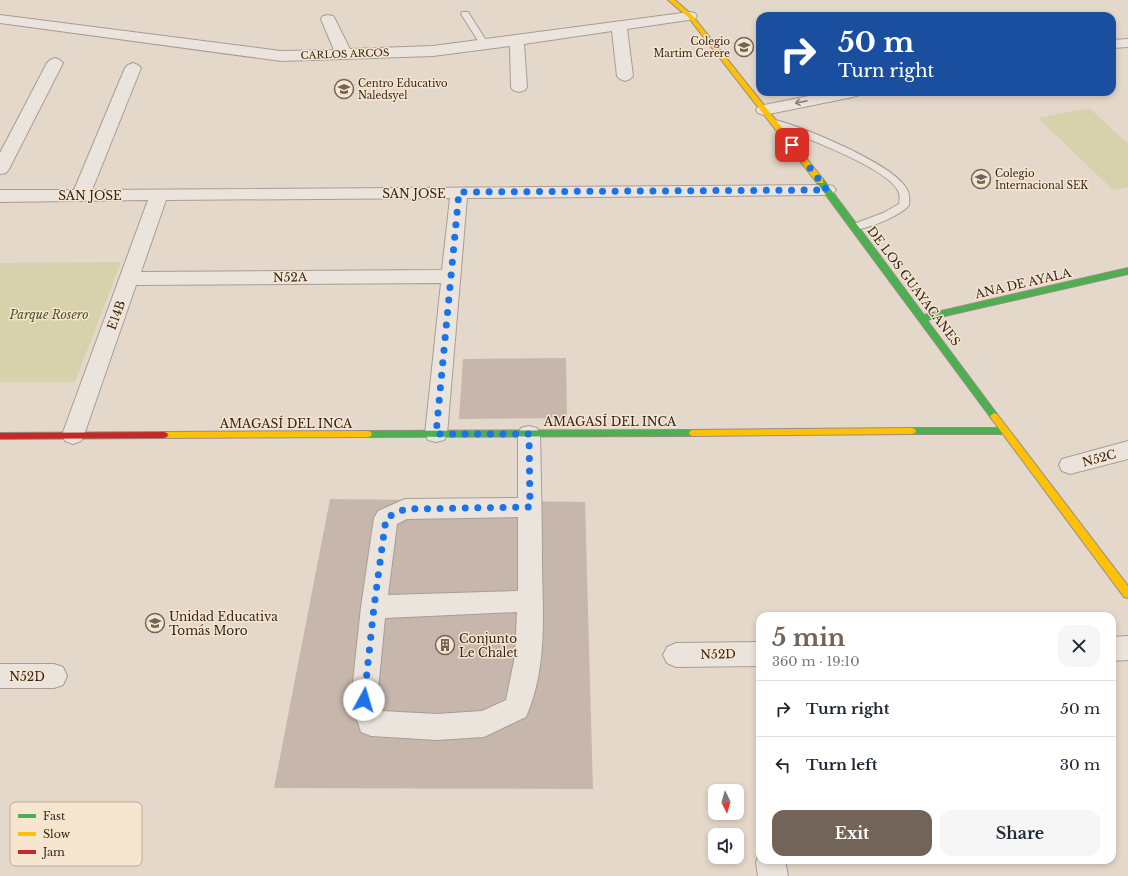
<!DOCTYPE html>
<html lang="en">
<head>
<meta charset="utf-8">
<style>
  :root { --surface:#fff; --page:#f6f6f7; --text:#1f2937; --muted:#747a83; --line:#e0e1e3; --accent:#736459 }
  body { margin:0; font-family:"Libre Baskerville",serif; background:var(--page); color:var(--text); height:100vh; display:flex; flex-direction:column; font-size:15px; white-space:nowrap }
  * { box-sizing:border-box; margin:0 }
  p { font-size:13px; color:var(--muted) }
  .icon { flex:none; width:22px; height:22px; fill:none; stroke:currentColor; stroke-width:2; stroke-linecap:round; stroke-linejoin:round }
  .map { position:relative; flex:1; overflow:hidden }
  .details { position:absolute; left:756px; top:612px; width:360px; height:252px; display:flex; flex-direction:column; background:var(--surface); border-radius:12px; box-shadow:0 2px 6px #0003 }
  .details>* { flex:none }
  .top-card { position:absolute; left:756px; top:12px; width:360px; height:84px; border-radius:12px; box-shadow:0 2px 6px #0003; background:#1a4fa0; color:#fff; overflow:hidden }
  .needle { width:26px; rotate:175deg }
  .buttons { position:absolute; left:708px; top:784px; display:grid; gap:8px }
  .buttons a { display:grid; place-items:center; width:36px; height:36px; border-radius:8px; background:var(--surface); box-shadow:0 2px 6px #0003; font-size:20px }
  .pin { position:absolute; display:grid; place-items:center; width:34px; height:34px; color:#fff; margin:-17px; border-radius:8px; box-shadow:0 2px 6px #0006 }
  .me { position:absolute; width:44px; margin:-22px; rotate:6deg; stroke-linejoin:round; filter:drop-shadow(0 0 3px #0008) }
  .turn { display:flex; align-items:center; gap:14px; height:84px; padding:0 16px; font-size:18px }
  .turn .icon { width:52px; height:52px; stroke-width:2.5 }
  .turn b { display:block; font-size:28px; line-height:34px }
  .round { display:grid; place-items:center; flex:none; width:42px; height:42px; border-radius:12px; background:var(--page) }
  .summary { display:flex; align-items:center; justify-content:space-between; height:68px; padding:0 16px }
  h1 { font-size:24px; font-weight:800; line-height:30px; color:var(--accent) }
  .primary-button { display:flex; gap:8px; margin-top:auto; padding:8px 16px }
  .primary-button a { flex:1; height:46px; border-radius:12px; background:var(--accent); color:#fff; font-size:16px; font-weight:800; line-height:46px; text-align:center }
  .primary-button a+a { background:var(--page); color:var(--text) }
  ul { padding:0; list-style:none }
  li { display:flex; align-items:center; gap:12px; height:56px; padding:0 16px; border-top:1px solid var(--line) }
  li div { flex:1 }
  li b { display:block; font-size:15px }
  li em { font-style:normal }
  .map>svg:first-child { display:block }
  .green { fill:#d7d1ac }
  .building { fill:#c7b6ab }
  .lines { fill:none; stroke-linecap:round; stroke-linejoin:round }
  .lane-casing { stroke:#a89d94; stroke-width:2 }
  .street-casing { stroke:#a89d94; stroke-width:2 }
  .fast-casing { stroke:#988d84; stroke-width:2 }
  .slow-casing { stroke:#988d84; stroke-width:2 }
  .jam-casing { stroke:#988d84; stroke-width:2 }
  .lane { fill:#ebe4dc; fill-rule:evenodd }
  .street { fill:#ebe4dc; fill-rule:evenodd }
  .fast { fill:#4caf50; fill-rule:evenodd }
  .slow { fill:#ffc107; fill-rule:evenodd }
  .jam { fill:#c62828; fill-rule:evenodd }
  .oneway { stroke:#90847c }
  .route { stroke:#1a73e8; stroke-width:7; stroke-dasharray:0 12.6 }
  .labels { text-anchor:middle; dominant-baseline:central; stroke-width:3; stroke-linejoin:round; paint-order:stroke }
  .far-poi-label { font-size:10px; fill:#36251c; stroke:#f6e5cf; text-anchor:start }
  .far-street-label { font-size:10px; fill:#36251c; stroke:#f6e5cf }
  .street-label { font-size:12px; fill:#36251c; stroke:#f6e5cf }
  .park-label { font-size:12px; font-style:italic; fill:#4e5322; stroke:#f6e5cf }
  .poi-label { font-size:12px; fill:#36251c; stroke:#f6e5cf; text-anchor:start }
  .key { fill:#f6e5cf; stroke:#bcab99; stroke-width:1 }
  .key-label { font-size:11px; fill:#36251c }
</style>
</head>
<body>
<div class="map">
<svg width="1128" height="876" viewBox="0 0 1128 876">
  <rect width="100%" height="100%" fill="#e4d8ca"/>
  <path class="green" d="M 1089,108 L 1128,144 L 1128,187 L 1113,190 L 1038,118 Z
    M 121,262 L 75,382 L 0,382 L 0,263 Z"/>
  <path class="building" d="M 566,358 L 567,418 L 459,419 L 463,359 Z
    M 330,499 L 585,502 L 593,789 L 274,788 Z"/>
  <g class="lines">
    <g class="lane-casing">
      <path id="lane" d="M 462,12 L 468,12 L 489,45 L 488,47 L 482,47 L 461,14 Z
        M 775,120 C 804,127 887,162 904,185 C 909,191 910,197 909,205 C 902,215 863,232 851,229 L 850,227 L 851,225 L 883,213 L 899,204 C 900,199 900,193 897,189 C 883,166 799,135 772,125 L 771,123 L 772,121 Z"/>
    </g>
    <g class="street-casing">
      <path id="street" d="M 690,12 L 695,13 L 697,16 L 695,19 L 627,29 L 633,76 L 630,79 L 625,81 L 620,79 L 617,76 L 612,31 L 524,44 L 527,87 L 525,90 L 519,92 L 513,90 L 511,87 L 510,46 L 433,56 L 281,61 L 0,23 L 0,15 L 281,51 L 334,50 L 321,19 L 323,16 L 328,15 L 333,16 L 335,19 L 350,49 L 433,46 Z
        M 1128,39 L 1128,47 L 1112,48 L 1112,40 Z
        M 55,58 L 60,60 L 63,63 L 9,169 L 6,173 L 0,174 L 0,153 L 47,63 L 50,60 Z
        M 133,63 L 138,65 L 141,68 L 92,190 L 827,185 L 833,186 L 836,190 L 833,194 L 827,195 L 467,198 L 447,434 L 444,440 L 436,442 L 428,440 L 425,434 L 441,283 L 136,285 L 84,435 L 81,441 L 73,444 L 65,441 L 62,435 L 148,200 L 0,202 L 0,190 L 74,190 L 125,68 L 128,65 ZM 450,198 L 442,270 L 141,272 L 166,200 Z
        M 829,92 L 861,92 L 859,95 L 853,97 L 764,115 L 758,113 L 756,110 L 758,107 L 764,105 Z
        M 529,426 L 537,428 L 540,434 C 541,478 542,522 542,566 C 543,616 547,670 526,717 L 484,737 L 437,740 L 371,736 L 361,732 L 351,700 L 361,607 L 374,518 L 378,511 L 405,499 L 518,498 L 518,434 L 521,428 ZM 518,517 L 518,591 L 388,595 L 397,524 L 407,519 ZM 517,612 L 515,656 L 506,700 L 482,711 L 437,714 L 381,711 L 377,700 L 385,618 Z
        M 1128,441 L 1128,459 L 1070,474 L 1062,471 L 1059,465 L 1062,459 Z
        M 1128,636 L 1128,660 L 1112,661 L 1112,637 Z
        M 760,642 L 760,666 L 676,667 L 667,663 L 663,655 L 667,647 L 676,643 Z
        M 0,664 L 54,664 L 63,667 L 67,676 L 63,685 L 54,688 L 0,688 Z
        M 760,853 L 760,860 L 785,860 L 788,876 L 758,876 L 756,862 Z"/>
    </g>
    <g class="fast-casing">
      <path id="fast" d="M 817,179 L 823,179 L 924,315 L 1128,268 L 1128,274 L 927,320 L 997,414 L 998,416 L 994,419 L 991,418 L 817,183 Z
        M 912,428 L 1005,428 L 1008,429 L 1009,431 L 1008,433 L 1005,434 L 912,434 L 909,433 L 908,431 L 909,429 Z
        M 693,430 L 696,431 L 697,433 L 696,435 L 693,436 L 368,437 L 365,436 L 364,434 L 365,432 L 368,431 Z"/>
    </g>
    <g class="slow-casing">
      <path id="slow" d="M 668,0 L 675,0 L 692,15 L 823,179 L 823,183 L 817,183 L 688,17 Z
        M 994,413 L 997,414 L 1128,586 L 1128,598 L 1124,597 L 991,418 L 990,416 Z
        M 912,428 L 915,429 L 916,431 L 915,433 L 912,434 L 693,436 L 690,435 L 689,433 L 690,431 L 693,430 Z
        M 368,431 L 371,432 L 372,434 L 371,436 L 368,437 L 164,438 L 161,437 L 160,435 L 161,433 L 164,432 Z"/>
    </g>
    <g class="jam-casing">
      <path id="jam" d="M 164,432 L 167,433 L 168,435 L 167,437 L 164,438 L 0,439 L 0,433 Z"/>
    </g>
    <use href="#lane" class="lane"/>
    <use href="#street" class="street"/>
    <use href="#fast" class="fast"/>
    <use href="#slow" class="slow"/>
    <use href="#jam" class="jam"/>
  </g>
  <defs><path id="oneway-shaft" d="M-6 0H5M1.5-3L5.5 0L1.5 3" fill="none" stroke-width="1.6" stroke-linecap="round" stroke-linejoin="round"/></defs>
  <use class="oneway" href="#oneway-shaft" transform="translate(801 102) rotate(169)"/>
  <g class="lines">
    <path class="route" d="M 364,700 L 374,607 L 386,518 L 405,509 L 530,507 L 529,434 L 436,434 L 459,192 L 827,190 L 792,145"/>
  </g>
  <defs>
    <g id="school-ring" transform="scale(1)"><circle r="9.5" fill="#f6e5cf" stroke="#736459" stroke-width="1.5"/><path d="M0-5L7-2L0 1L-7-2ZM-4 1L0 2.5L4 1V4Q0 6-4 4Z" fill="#736459"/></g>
    <g id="building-ring" transform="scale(1)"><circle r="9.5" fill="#f6e5cf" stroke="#736459" stroke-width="1.5"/><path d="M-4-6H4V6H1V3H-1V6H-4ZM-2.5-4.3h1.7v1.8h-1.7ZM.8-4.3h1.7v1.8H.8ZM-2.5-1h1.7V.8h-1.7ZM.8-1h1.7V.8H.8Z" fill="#736459"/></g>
  </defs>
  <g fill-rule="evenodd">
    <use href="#school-ring" x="744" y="47"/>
    <use href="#school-ring" x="344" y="89"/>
    <use href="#school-ring" x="981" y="179"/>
    <use href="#school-ring" x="155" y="623"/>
    <use href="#building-ring" x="445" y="645"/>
  </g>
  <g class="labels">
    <g class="far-poi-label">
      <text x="730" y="41" text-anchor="end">Colegio<tspan x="730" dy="12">Martim Cerere</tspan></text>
      <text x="358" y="83">Centro Educativo<tspan x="358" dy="12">Naledsyel</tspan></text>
      <text x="995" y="173">Colegio<tspan x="995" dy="12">Internacional SEK</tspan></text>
    </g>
    <g class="far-street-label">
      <text transform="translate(345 54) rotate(-2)">CARLOS ARCOS</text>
    </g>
    <g class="street-label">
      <text x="414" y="193">SAN JOSE</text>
      <text x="90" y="195">SAN JOSE</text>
      <text transform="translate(290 277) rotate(-1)">N52A</text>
      <text transform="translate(1023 283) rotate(-13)">ANA DE AYALA</text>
      <text transform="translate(914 286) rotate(53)">DE LOS GUAYACANES</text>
      <text transform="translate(116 315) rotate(-70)">E14B</text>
      <text x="610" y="421">AMAGASÍ DEL INCA</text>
      <text x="286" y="423">AMAGASÍ DEL INCA</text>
      <text transform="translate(1099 458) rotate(-15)">N52C</text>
      <text transform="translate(718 654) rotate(-1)">N52D</text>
      <text x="27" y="676">N52D</text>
    </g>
    <g class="park-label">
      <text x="49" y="314">Parque Rosero</text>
    </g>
    <g class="poi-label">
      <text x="169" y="616">Unidad Educativa<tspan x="169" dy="14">Tomás Moro</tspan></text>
      <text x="459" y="638">Conjunto<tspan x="459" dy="14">Le Chalet</tspan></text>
    </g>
  </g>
  <rect x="10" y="802" width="132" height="64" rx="6" class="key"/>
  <rect x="18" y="814" width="18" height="4" fill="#4caf50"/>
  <rect x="18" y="832" width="18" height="4" fill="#ffc107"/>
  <rect x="18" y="850" width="18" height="4" fill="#c62828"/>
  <g class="key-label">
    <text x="43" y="820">Fast</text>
    <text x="43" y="838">Slow</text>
    <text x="43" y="856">Jam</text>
  </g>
</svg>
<div class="buttons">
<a><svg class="needle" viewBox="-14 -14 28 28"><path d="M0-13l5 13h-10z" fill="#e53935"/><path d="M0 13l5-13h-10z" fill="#747a83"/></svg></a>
<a><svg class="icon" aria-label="sound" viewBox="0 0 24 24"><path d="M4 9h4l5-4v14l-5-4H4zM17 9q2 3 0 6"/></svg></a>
</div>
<div class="pin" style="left:792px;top:145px;background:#d93025"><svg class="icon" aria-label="arrive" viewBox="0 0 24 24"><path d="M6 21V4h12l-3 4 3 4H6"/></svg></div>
<svg class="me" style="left:364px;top:700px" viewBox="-20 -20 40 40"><circle r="19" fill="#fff"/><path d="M0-13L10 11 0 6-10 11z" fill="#1a73e8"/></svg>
<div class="top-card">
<div class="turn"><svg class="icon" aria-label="right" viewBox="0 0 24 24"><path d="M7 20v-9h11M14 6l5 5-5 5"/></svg><div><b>50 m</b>Turn right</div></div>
</div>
<section class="details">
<div class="summary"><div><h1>5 min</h1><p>360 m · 19:10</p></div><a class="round"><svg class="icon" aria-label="close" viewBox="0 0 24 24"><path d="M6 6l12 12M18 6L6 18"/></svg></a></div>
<ul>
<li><svg class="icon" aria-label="right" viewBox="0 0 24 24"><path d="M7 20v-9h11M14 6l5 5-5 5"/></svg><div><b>Turn right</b></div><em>50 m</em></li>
<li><svg class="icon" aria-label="left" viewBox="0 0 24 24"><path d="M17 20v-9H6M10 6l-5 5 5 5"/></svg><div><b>Turn left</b></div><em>30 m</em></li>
</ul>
<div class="primary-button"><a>Exit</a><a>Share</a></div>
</section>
</div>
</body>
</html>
